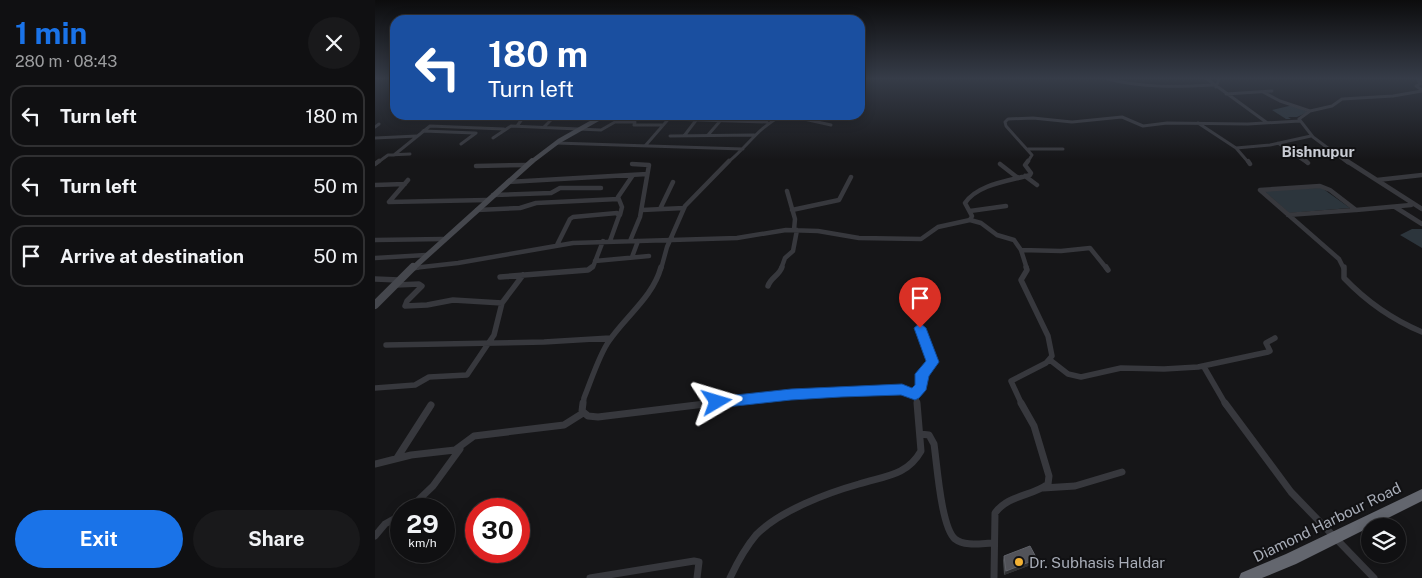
<!DOCTYPE html>
<html lang="en">
<head>
<meta charset="utf-8">
<style>
  :root { --surface:#101012; --page:#19191b; --text:#f1f3f6; --muted:#9c9d9f; --line:#303032; --accent:#1a73e8 }
  body { margin:0; font-family:"Public Sans",sans-serif; background:var(--page); color:var(--text); height:100vh; display:flex; flex-direction:column; font-size:19px; white-space:nowrap }
  * { box-sizing:border-box; margin:0 }
  p { font-size:16px; color:var(--muted) }
  .icon { flex:none; width:28px; height:28px; fill:none; stroke:currentColor; stroke-width:2; stroke-linecap:round; stroke-linejoin:round }
  .map { position:relative; flex:1; overflow:hidden }
  .side { display:flex; flex-direction:column; background:var(--surface); width:375px }
  .side>* { flex:none }
  .hud { position:absolute; left:15px; top:15px; width:475px; height:105px; border-radius:15px; box-shadow:0 2px 12px #0003,0 0 0 1px var(--line); background:#1a4fa0; color:#fff; overflow:hidden }
  .fabs { position:absolute; left:986px; top:518px; display:grid; gap:10px }
  .fabs a { display:grid; place-items:center; width:45px; height:45px; border-radius:50%; background:var(--surface); box-shadow:0 2px 12px #0003,0 0 0 1px var(--line); font-size:25px }
  .speed { position:absolute; left:15px; top:498px; display:flex; gap:10px; font-size:25px; font-weight:700; text-align:center }
  .speed>* { display:grid; place-content:center; width:65px; height:65px; border-radius:50%; background:var(--surface); box-shadow:0 2px 12px #0003,0 0 0 1px var(--line); line-height:1 }
  .speed small { font-size:12px; font-weight:400 }
  .speed .limit { border:8px solid #d22; background:#fff; color:#111 }
  .pin { position:absolute; display:grid; place-items:center; width:42px; height:42px; color:#fff; margin:-51px -21px; border-radius:50% 50% 50% 0; rotate:-45deg; box-shadow:0 0 5px #0007 }
  .pin .icon { rotate:45deg }
  .me { position:absolute; width:55px; margin:-28px; rotate:83deg; stroke-linejoin:round; filter:drop-shadow(0 0 4px #0008) }
  .turn { display:flex; align-items:center; gap:18px; height:105px; padding:0 15px; font-size:22px }
  .turn .icon { width:65px; height:65px; stroke-width:2.5 }
  .turn b { display:block; font-size:35px; line-height:42px }
  .round { display:grid; place-items:center; flex:none; width:52px; height:52px; border-radius:26px; background:var(--page) }
  .headline { display:flex; align-items:center; justify-content:space-between; height:85px; padding:0 15px }
  h1 { font-size:30px; font-weight:700; line-height:38px; color:var(--accent) }
  .action { display:flex; gap:10px; margin-top:auto; padding:10px 15px }
  .action a { flex:1; height:58px; border-radius:30px; background:var(--accent); color:#fff; font-size:20px; font-weight:700; line-height:58px; text-align:center }
  .action a+a { background:var(--page); color:var(--text) }
  ul { padding:0; list-style:none }
  li { display:flex; align-items:center; gap:15px; height:62px; margin:0 10px 8px; padding:0 5px; border:2px solid var(--line); border-radius:15px }
  li div { flex:1 }
  li b { display:block; font-size:19px }
  li em { font-style:normal }
  main { display:flex; flex:1; min-height:0 }
  .map>svg:first-child { display:block }
  .water { fill:#2c353c }
  .lines { fill:none; stroke-linecap:round; stroke-linejoin:round }
  .street-far3 { stroke:#37383d; stroke-width:3 }
  .street-far2 { stroke:#37383d; stroke-width:4.5 }
  .street-far1 { stroke:#37383d; stroke-width:5.5 }
  .street { stroke:#37383d; stroke-width:7 }
  .secondary-far2 { stroke:#45474d; stroke-width:4.5 }
  .secondary-far1 { stroke:#45474d; stroke-width:5.5 }
  .secondary { stroke:#45474d; stroke-width:8 }
  .highway { fill:#63666e; fill-rule:evenodd }
  .wall { fill:#47494d }
  .shaded-wall { fill:#2f3033 }
  .building { fill:#525359; stroke:#5f6168 }
  .route { fill:#1a73e8; stroke:#114b97 }
  .poi-dot { fill:#f2b134; stroke:#111113; stroke-width:2 }
  .labels { text-anchor:middle; dominant-baseline:central; stroke-width:4; stroke-linejoin:round; paint-order:stroke }
  .far-district-label { font-size:15px; font-weight:bold; fill:#c9ccd4; stroke:#111113 }
  .near-street-label { font-size:15px; fill:#a8adb8; stroke:#111113 }
  .near-poi-label { font-size:15px; fill:#a8adb8; stroke:#111113; text-anchor:start }
</style>
</head>
<body>
<main>
<section class="side">
<div class="headline"><div><h1>1 min</h1><p>280 m · 08:43</p></div><a class="round"><svg class="icon" aria-label="close" viewBox="0 0 24 24"><path d="M6 6l12 12M18 6L6 18"/></svg></a></div>
<ul>
<li><svg class="icon" aria-label="left" viewBox="0 0 24 24"><path d="M17 20v-9H6M10 6l-5 5 5 5"/></svg><div><b>Turn left</b></div><em>180 m</em></li>
<li><svg class="icon" aria-label="left" viewBox="0 0 24 24"><path d="M17 20v-9H6M10 6l-5 5 5 5"/></svg><div><b>Turn left</b></div><em>50 m</em></li>
<li><svg class="icon" aria-label="arrive" viewBox="0 0 24 24"><path d="M6 21V4h12l-3 4 3 4H6"/></svg><div><b>Arrive at destination</b></div><em>50 m</em></li>
</ul>
<div class="action"><a>Exit</a><a>Share</a></div>
</section>
<div class="map">
<svg width="1047" height="578" viewBox="0 0 1047 578">
  <rect width="100%" height="100%" fill="#161618"/>
  <path class="water" d="M 918,105 L 933,112 L 922,117 L 913,117 L 916,119 L 911,119 L 897,110 Z
    M 947,188 L 975,208 L 914,213 L 887,189 Z
    M 1037,229 L 1047,229 L 1047,248 L 1025,235 Z"/>
  <g class="lines">
    <path class="street-far3" d="M 733,79 C 767,88 803,87 838,85
      M 832,79 L 891,122
      M 1047,79 L 1043,80 L 1045,84 L 1041,86 L 1047,90
      M 841,87 L 844,79
      M 888,92 L 905,101 L 935,111
      M 851,94 L 897,91
      M 377,115 L 403,117
      M 411,115 L 456,125
      M 293,119 L 392,122
      M 823,123 L 861,148 L 874,163
      M 142,126 L 150,115
      M 0,127 L 4,124
      M 169,127 L 181,115
      M 48,131 L 100,133
      M 333,135 L 346,120
      M 295,136 L 379,135
      M 309,136 L 322,119
      M 0,138 L 42,136
      M 118,138 L 136,126 L 226,130 L 240,122 L 260,122 L 259,125 L 287,125
      M 181,143 L 368,149
      M 903,143 L 932,163
      M 86,144 L 101,133
      M 270,146 L 297,115
      M 861,148 L 895,145 L 936,136
      M 653,149 L 688,149
      M 19,155 L 55,126 L 129,129
      M 2,163 L 13,155 L 35,154
      M 352,163 C 374,146 382,127 409,115
      M 652,163 L 657,155 L 631,126 L 630,122 L 633,119 L 658,118 L 697,122 L 747,117 L 768,126 L 792,123 L 873,124 L 925,121
      M 973,163 L 938,137 L 924,119 L 935,111 L 957,106 L 967,99 L 1018,96 L 1047,91"/>
    <path class="street-far2" d="M 873,161 L 875,164
      M 931,161 L 933,163
      M 972,161 L 1047,209
      M 0,164 L 4,161
      M 625,164 L 643,178
      M 101,166 L 152,165
      M 650,176 L 662,185
      M 33,180 L 14,202 L 112,200
      M 1002,180 L 1047,175
      M 133,182 L 272,174
      M 0,185 L 30,184
      M 412,191 L 420,219 L 419,230
      M 118,195 L 176,193 L 185,188 L 226,188
      M 1020,207 L 1047,224
      M 285,209 L 298,182
      M 102,210 L 145,208 L 161,203 L 243,199
      M 267,210 L 309,208
      M 417,210 L 464,200 L 476,177
      M 595,211 L 631,206
      M 245,215 L 247,207 L 243,197 L 258,175
      M 913,215 L 980,210
      M 595,220 L 606,223 L 622,235 L 639,240 L 646,250 L 652,269
      M 0,240 L 68,239
      M 255,241 L 265,217 L 274,165 L 257,164
      M 182,245 L 195,219 L 198,217 L 242,213 L 244,216 L 235,241
      M 646,250 L 686,251 L 715,248 L 732,269
      M 257,257 L 263,241
      M 0,258 L 51,255
      M 220,261 L 274,256
      M 38,268 L 83,263 L 198,243 L 362,238 L 411,230 L 443,231 L 484,238 L 546,239 L 563,227 L 595,220 L 597,216 L 590,203 C 603,184 634,181 655,175 L 656,173 L 650,165 L 653,161
      M 215,269 L 218,267 L 228,241
      M 286,269 L 292,247 L 310,206 L 354,161
      M 406,269 L 410,258 L 418,251 L 422,230
      M 969,269 L 964,259 L 885,190 L 945,186 L 955,190 L 981,210 L 1036,205"/>
    <path class="street-far1" d="M 731,267 L 733,270
      M 969,267 L 969,278 C 992,302 1016,319 1047,332
      M 38,268 L 43,267
      M 125,277 L 213,270 L 217,267
      M 0,279 L 24,280
      M 21,285 L 44,284 L 47,286 L 32,301 L 30,306 L 52,305 L 78,300 L 127,303
      M 393,286 C 396,277 404,276 407,267
      M 11,345 L 169,342 L 235,338
      M 675,360 L 693,374 L 706,377 L 746,368 L 789,369 L 823,367 L 893,352 L 895,351 L 891,343 L 900,338
      M 829,367 L 851,405
      M 0,388 L 40,385 L 54,377 L 92,375 L 119,335 L 127,303 L 148,275
      M 540,394 L 545,390 L 547,374 L 558,362 L 545,328
      M 208,405 L 209,398 C 216,381 224,355 234,341 C 251,316 278,297 286,267
      M 328,405 L 417,394 L 527,389 C 537,392 542,394 542,405
      M 647,405 L 636,381 L 671,363 L 677,356 L 673,336 L 646,280 L 652,270 L 651,267"/>
    <path class="street" d="M 208,403 L 207,411 L 213,416 L 223,417 L 338,403
      M 850,403 L 916,492 L 999,578
      M 545,434 L 554,435 L 559,444 C 562,464 566,527 580,539 C 590,547 608,543 619,543
      M 22,458 L 56,405
      M 0,464 L 36,455 L 80,450 L 99,436 L 189,425 L 208,413
      M 668,488 L 700,486 L 747,472
      M 34,509 L 58,486 L 85,449
      M 0,536 L 10,524 L 26,515
      M 215,578 L 319,561 L 324,562 L 322,578
      M 355,578 C 362,563 370,548 381,535 C 404,511 452,493 484,484 C 509,476 532,476 546,451 L 542,403
      M 619,578 L 620,513 C 634,494 656,497 673,484 L 674,476 L 659,426 L 646,403"/>
    <path class="secondary-far2" d="M 155,163 L 184,141 L 230,115"/>
    <path class="secondary-far1" d="M 37,269 L 157,161"/>
    <path class="secondary" d="M 0,305 L 38,267"/>
    <path class="highway" d="M 1047,489 L 1047,501 L 921,564 L 887,578 L 864,578 L 866,573 L 911,554 Z"/>
  </g>
  <path class="wall" d="M 629,556 L 661,563 L 629,575 L 628,560 Z"/>
  <path class="shaded-wall" d="M 662,559 L 661,563 L 629,575 L 631,571 Z"/>
  <path class="building" d="M 655,546 L 662,559 L 631,571 L 629,556 Z"/>
  <linearGradient id="sky" x2="0" y2="1"><stop stop-color="#0c0c0d"/><stop offset="0.49" stop-color="#363c48"/><stop offset="1" stop-color="#363c48" stop-opacity="0"/></linearGradient>
  <rect width="1047" height="160" fill="url(#sky)"/>
  <path class="route" d="M 545,323 L 551,328 L 564,362 L 554,376 L 551,390 L 544,398 L 540,400 L 526,395 L 466,397 L 416,400 L 342,408 L 337,406 L 335,402 L 337,398 L 342,397 L 416,389 L 527,384 L 537,388 L 540,385 L 540,374 L 551,361 L 539,328 Z"/>
  <circle class="poi-dot" cx="644" cy="562" r="5"/>
  <g class="labels">
    <g class="far-district-label">
      <text x="943" y="151">Bishnupur</text>
    </g>
    <g class="near-street-label">
      <text transform="translate(952 522) rotate(-26)">Diamond Harbour Road</text>
    </g>
    <g class="near-poi-label">
      <text x="654" y="562">Dr. Subhasis Haldar</text>
    </g>
  </g>
</svg>
<div class="fabs">
<a><svg class="icon" aria-label="layers" viewBox="0 0 24 24"><path d="M12 4l9 5-9 5-9-5zM3 14l9 5 9-5"/></svg></a>
</div>
<div class="speed"><div>29<small>km/h</small></div><div class="limit">30</div></div>
<div class="pin" style="left:545px;top:328px;background:#d93025"><svg class="icon" aria-label="arrive" viewBox="0 0 24 24"><path d="M6 21V4h12l-3 4 3 4H6"/></svg></div>
<svg class="me" style="left:342px;top:402px" viewBox="-20 -20 40 40"><path d="M0-17L14 15 0 8-14 15z" fill="#1a73e8" stroke="#fff" stroke-width="4"/></svg>
<div class="hud">
<div class="turn"><svg class="icon" aria-label="left" viewBox="0 0 24 24"><path d="M17 20v-9H6M10 6l-5 5 5 5"/></svg><div><b>180 m</b>Turn left</div></div>
</div>
</div>
</main>
</body>
</html>
